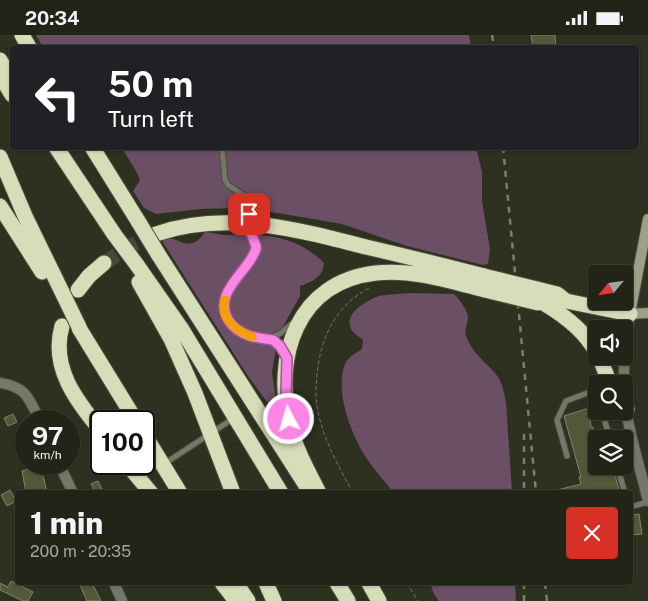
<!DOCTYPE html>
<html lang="en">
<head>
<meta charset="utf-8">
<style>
  :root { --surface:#222418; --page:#2e3025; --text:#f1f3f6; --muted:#a2a4a2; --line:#3f4137 }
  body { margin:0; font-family:"Public Sans",sans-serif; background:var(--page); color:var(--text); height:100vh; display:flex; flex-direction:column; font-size:19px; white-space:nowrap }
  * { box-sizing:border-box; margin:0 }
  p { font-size:16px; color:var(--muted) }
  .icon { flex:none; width:28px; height:28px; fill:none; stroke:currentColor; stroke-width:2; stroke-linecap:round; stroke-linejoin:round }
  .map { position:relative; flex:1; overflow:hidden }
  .panel { position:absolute; left:15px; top:455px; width:618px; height:95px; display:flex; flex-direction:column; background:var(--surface); border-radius:5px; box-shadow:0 1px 4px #0004,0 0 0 1px var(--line) }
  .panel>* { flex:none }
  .banner { position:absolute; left:10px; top:10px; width:629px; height:105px; border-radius:5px; box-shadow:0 1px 4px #0004,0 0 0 1px var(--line); background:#202124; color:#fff; overflow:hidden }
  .needle { width:32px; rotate:241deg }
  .tools { position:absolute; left:588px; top:230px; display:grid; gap:10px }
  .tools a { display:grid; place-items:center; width:45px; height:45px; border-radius:5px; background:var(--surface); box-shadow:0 1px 4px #0004,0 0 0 1px var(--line); font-size:25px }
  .speed { position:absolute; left:15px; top:375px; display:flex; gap:10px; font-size:25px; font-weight:700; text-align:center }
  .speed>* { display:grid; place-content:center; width:65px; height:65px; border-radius:50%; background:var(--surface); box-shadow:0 1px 4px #0004,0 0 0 1px var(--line); line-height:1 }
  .speed small { font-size:12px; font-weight:400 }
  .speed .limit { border:2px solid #111; border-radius:8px; background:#fff; color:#111 }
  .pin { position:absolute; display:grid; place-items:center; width:42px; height:42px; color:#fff; margin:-21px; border-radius:10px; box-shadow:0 2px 8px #0006 }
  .me { position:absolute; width:55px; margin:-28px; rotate:354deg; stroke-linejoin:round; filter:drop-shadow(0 0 4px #0008) }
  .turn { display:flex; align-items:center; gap:18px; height:105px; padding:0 15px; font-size:22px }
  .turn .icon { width:65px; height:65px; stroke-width:2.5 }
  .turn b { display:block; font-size:35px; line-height:42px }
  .round { display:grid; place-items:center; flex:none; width:52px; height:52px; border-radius:5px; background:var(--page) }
  .headline { display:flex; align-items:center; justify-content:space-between; height:85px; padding:0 15px }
  h1 { font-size:30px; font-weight:800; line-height:38px }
  .status { display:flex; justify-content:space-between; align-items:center; height:35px; padding:0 25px; background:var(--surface); direction:ltr }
  .status svg { height:14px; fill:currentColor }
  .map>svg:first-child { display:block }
  .forest { fill:#6b5065 }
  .building { fill:#545839; stroke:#7f826f }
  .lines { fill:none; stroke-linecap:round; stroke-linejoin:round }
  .motorway-tunnel { stroke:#47493a; stroke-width:15; stroke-dasharray:15 8; stroke-linecap:butt }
  .service-casing { stroke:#4c4e3f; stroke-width:7 }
  .minor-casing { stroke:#4c4e3f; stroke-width:12 }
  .tertiary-casing { stroke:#4c4e3f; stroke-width:12 }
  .secondary-casing { stroke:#4c4e3f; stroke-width:12 }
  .motorway-casing { stroke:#4c4e3f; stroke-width:17 }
  .path { stroke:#747669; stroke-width:1; stroke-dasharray:4 2.5; stroke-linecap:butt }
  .service { stroke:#757769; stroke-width:5 }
  .minor { stroke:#757769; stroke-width:10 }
  .tertiary { stroke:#757769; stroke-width:10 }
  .secondary { stroke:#9da089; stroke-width:10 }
  .motorway { stroke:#d7ddb9; stroke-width:15 }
  .rail { stroke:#7c7e71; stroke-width:2.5; stroke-dasharray:6 6; stroke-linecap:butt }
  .motorway-bridge-casing { stroke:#4c4e3f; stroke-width:17; stroke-linecap:butt }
  .motorway-bridge { stroke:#d7ddb9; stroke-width:15 }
  .route-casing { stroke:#a35795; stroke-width:12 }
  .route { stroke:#fb86e5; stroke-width:9 }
  .slow { stroke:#f59e0b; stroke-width:9 }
</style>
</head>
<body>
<div class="status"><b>20:34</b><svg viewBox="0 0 49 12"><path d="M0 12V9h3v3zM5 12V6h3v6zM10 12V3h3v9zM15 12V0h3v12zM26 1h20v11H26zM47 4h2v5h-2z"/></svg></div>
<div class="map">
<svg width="648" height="566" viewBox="0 0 648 566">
  <rect width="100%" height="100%" fill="#2e3020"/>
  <path class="forest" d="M 36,0 L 469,0 L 471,12 L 43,12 Z
    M 122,113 L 476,113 L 482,137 L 482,166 L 490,214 L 488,229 L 483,230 L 407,211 L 342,189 L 278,178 L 235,173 L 200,174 L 156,179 L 144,173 L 133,156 L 140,145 L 136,136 Z
    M 205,197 C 213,197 220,201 228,200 C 263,198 298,201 324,228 C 323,242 312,247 300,251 L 300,261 L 279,299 L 277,308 L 272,337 L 277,371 L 275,375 L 267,367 L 248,341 L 162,206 C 177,196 188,223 205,197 Z
    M 411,258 L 454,259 C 459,265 467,273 468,282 C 468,288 464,294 466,301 C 471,316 485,327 495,338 C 502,346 504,357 506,367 L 512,457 L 393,457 C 385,446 375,436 367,424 C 352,401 334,357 345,329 C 348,322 356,318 362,314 L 363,305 C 360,302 353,298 351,294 C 343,279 367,265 379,261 C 389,259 401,259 411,258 Z
    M 430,548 L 515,548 L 516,566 L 439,566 L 434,559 Z"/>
  <path class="building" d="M 531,0 L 555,0 L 556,12 L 533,12 Z
    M 589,373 L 591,392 L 593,392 L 596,404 L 596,431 L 609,431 L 610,433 L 613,433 L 620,458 L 557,458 L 557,455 L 581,449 L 579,442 L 581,442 L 564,381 Z
    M 13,379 L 17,387 L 8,391 L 4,383 Z
    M 34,432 L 39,432 L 40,436 L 42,435 L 47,458 L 26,458 L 22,436 Z
    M 98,446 L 104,458 L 96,458 L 91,449 Z
    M 10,455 L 16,466 L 7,471 L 1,460 Z
    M 639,479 L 642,499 L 630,500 L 630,480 Z
    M 11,546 L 33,557 L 28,566 L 23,566 L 0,555 L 0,548 L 8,552 Z
    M 79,548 L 92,548 L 101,566 L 87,566 Z"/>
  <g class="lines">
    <path class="motorway-tunnel" d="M 104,228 L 132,210 L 156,199"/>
    <g class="service-casing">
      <path id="service" d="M 222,112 L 225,145 L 228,150 L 246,162 C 250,172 247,179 248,189 C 249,198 258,206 256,214 C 255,219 253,221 250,224 C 237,241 215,264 229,286 C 239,301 256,304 273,305 L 285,318
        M 269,304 L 281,298 L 295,286
        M 602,376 L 610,404
        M 567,421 L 557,385 L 566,366 L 590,357 L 596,365
        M 624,421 L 635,418
        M 164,429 L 234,383
        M 617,431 L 625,458
        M 630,472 L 648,467"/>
    </g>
    <g class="minor-casing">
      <path id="minor" d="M 0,348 C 27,352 29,364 40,386
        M 59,429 L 73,458
        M 114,548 L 122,566"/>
    </g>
    <g class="tertiary-casing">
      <path id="tertiary" d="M 630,279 C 625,308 622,338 625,368 C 629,400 641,435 648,466"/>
    </g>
    <g class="secondary-casing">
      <path id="secondary" d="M 648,184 L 630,279 L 648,278"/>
    </g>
    <g class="motorway-casing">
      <path id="motorway" d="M 22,0 L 29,12
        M 0,25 L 12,45
        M 0,40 L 12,60
        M 56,112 L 114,199
        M 92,112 L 138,186
        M 0,122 L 25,181 L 62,257
        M 0,171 L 42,237
        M 156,199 C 225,175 297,194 366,212 C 405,221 445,231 484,241
        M 158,219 L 307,452
        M 137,230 L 181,293 L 281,458
        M 139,247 L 171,304 L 195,358 L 233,458
        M 537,254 L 557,259 L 566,266 L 630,279
        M 78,255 L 89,241 L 104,228
        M 545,269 C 565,281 585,296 596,317
        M 62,291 C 50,333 77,366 101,396
        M 79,293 L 136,386
        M 599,321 L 610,349
        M 624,371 L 627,374
        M 144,399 L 180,458
        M 127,429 L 151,458
        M 319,458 C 308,436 296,415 290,391 C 273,321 297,247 376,238 C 413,234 450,246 485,255
        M 222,548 L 236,566
        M 236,548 L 248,566
        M 266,548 L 274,566
        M 337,548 L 348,566
        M 369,548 L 379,566"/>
    </g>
    <path class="path" d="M 353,458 C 339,432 324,406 318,377 C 315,364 316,352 317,339 C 321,301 336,270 371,252
      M 407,548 L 418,566"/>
    <use href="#service" class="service"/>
    <use href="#minor" class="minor"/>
    <use href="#tertiary" class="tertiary"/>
    <use href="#secondary" class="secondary"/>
    <use href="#motorway" class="motorway"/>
    <path class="rail" d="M 492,0 L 494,12
      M 503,112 L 536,458
      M 524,399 L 524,458
      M 524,548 L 524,566
      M 545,548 L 547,566"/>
    <g class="motorway-bridge-casing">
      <path id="motorway-bridge" d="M 138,186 L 158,219
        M 114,199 L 137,230
        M 484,241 L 537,254
        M 485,255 L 538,268
        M 62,257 L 79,292"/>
    </g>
    <use href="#motorway-bridge" class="motorway-bridge"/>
  </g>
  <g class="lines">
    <g class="route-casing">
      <path id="route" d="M 249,179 L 247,188 L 256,211 L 256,214 C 249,237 211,257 229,286 C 239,301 256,303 273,305 L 280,311 L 287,323 L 286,358 L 289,384"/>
    </g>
    <use href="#route" class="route"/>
    <path class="slow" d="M 225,265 C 219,284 238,296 252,302"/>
  </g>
</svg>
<div class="tools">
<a><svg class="needle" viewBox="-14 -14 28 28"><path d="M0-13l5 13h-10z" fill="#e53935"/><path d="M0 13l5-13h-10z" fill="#a2a4a2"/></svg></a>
<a><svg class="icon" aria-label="sound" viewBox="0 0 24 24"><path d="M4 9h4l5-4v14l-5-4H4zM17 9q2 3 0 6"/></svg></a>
<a><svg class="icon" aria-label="search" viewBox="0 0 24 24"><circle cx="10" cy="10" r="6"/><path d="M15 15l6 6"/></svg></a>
<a><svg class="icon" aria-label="layers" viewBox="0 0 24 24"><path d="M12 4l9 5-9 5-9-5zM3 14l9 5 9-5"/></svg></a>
</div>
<div class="speed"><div>97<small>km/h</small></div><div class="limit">100</div></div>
<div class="pin" style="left:249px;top:179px;background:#d93025"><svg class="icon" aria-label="arrive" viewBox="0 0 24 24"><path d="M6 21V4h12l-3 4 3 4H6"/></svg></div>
<svg class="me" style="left:289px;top:384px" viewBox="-20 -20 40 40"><circle r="17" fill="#fb86e5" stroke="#fff" stroke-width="3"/><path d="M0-11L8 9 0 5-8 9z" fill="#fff"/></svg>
<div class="banner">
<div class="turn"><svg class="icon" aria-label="left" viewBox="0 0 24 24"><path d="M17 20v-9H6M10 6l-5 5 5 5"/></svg><div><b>50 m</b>Turn left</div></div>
</div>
<section class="panel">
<div class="headline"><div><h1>1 min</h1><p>200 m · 20:35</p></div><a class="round" style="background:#d93025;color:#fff"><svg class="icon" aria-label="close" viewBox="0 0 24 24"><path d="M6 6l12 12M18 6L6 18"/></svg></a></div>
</section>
</div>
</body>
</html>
